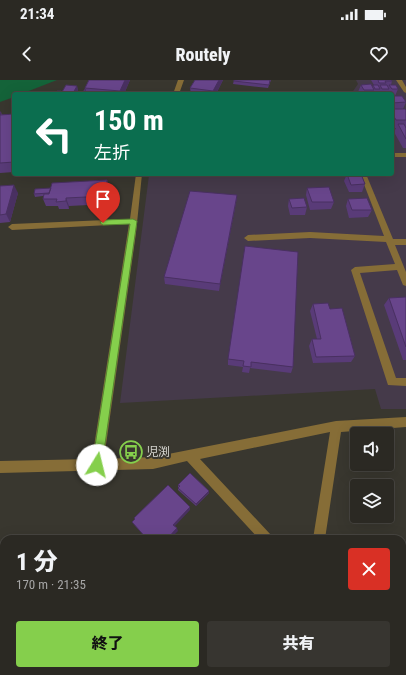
<!DOCTYPE html>
<html lang="ja">
<head>
<meta charset="utf-8">
<style>
  :root { --surface:#2b2923; --page:#373530; --text:#f1f3f6; --muted:#a6a6a6; --line:#474541; --accent:#85cf4c }
  body { margin:0; font-family:"Roboto Condensed","Noto Sans JP",sans-serif; background:var(--page); color:var(--text); height:100vh; display:flex; flex-direction:column; font-size:15px; white-space:nowrap }
  * { box-sizing:border-box; margin:0 }
  p { font-size:13px; color:var(--muted) }
  .icon { flex:none; width:22px; height:22px; fill:none; stroke:currentColor; stroke-width:2; stroke-linecap:round; stroke-linejoin:round }
  .map { position:relative; flex:1; overflow:hidden }
  .drawer { position:absolute; left:0px; top:455px; width:406px; height:140px; display:flex; flex-direction:column; background:var(--surface); border-radius:12px 12px 0 0; box-shadow:0 4px 16px #0002,0 0 0 1px var(--line) }
  .drawer>* { flex:none }
  .top-card { position:absolute; left:12px; top:12px; width:382px; height:84px; border-radius:4px; box-shadow:0 4px 16px #0002,0 0 0 1px var(--line); background:#0b6e4f; color:#fff; overflow:hidden }
  .buttons { position:absolute; left:350px; top:347px; display:grid; gap:8px }
  .buttons a { display:grid; place-items:center; width:44px; height:44px; border-radius:4px; background:var(--surface); box-shadow:0 4px 16px #0002,0 0 0 1px var(--line); font-size:20px }
  .pin { position:absolute; display:grid; place-items:center; width:34px; height:34px; color:#fff; margin:-41px -17px; border-radius:50% 50% 50% 0; rotate:-45deg; box-shadow:0 0 4px #0007 }
  .pin .icon { rotate:45deg }
  .me { position:absolute; width:44px; margin:-22px; rotate:9deg; stroke-linejoin:round; filter:drop-shadow(0 0 3px #0008) }
  .turn { display:flex; align-items:center; gap:14px; height:84px; padding:0 16px; font-size:18px }
  .turn .icon { width:52px; height:52px; stroke-width:2.5 }
  .turn b { display:block; font-size:28px; line-height:34px }
  .round { display:grid; place-items:center; flex:none; width:42px; height:42px; border-radius:4px; background:var(--page) }
  .head { display:flex; align-items:center; justify-content:space-between; height:68px; padding:0 16px }
  h1 { font-size:24px; font-weight:800; line-height:30px }
  .button { display:flex; gap:8px; margin-top:auto; padding:8px 16px }
  .button a { flex:1; height:46px; border-radius:4px; background:var(--accent); color:#111; font-size:16px; font-weight:800; line-height:46px; text-align:center }
  .button a+a { background:var(--page); color:var(--text) }
  .status { display:flex; justify-content:space-between; align-items:center; height:28px; padding:0 20px; background:var(--surface); direction:ltr }
  .status svg { height:11px; fill:currentColor }
  header { display:flex; justify-content:space-between; align-items:center; height:52px; padding:0 16px; background:var(--surface); font-size:18px; font-weight:800 }
  .map>svg:first-child { display:block }
  .industrial { fill:#453a4a }
  .green { fill:#146339 }
  .lines { fill:none; stroke-linecap:round; stroke-linejoin:round }
  .minor { fill:#866d37; fill-rule:evenodd }
  .wall { fill:#593b78 }
  .shaded-wall { fill:#493061 }
  .building { fill:#68458b; stroke:#493061 }
  .route { fill:#85cf4c; stroke:#568731 }
  .labels { text-anchor:middle; dominant-baseline:central; stroke-width:4; stroke-linejoin:round; paint-order:stroke }
  .poi-label { font-size:12px; fill:#d5d4cf; stroke:#39372f; text-anchor:start }
</style>
</head>
<body>
<div class="status"><b>21:34</b><svg viewBox="0 0 49 12"><path d="M0 12V9h3v3zM5 12V6h3v6zM10 12V3h3v9zM15 12V0h3v12zM26 1h20v11H26zM47 4h2v5h-2z"/></svg></div>
<header><svg class="icon" aria-label="back" viewBox="0 0 24 24"><path d="M15 5l-7 7 7 7"/></svg>Routely<svg class="icon" aria-label="heart" viewBox="0 0 24 24"><path d="M12 20l-8-8c-3-5 5-10 8-4 3-6 11-1 8 4z"/></svg></header>
<div class="map">
<svg width="406" height="595" viewBox="0 0 406 595">
  <rect width="100%" height="100%" fill="#39372f"/>
  <path class="industrial" d="M 356,0 L 406,0 L 406,329 L 381,329 L 375,309 L 120,323 L 149,95 L 392,94 L 392,14 L 351,14 L 358,4 Z"/>
  <path class="green" d="M 0,0 L 57,0 L 21,14 L 14,14 L 14,17 L 0,22 Z"/>
  <g class="lines">
    <path class="minor" d="M 178,0 L 184,0 L 179,14 L 173,14 Z
      M 396,0 L 402,0 L 406,7 L 406,13 L 404,12 Z
      M 392,73 L 406,73 L 406,77 L 392,77 Z
      M 136,94 L 142,94 L 136,153 L 104,379 L 153,377 L 336,341 L 406,337 L 406,347 L 341,352 L 325,459 L 313,459 L 330,352 L 200,379 L 271,455 L 273,459 L 259,459 L 187,381 L 153,389 L 0,393 L 0,381 L 92,379 L 129,144 L 12,150 L 8,147 L 12,144 L 130,139 Z
      M 360,94 L 366,94 L 393,159 L 406,159 L 406,165 L 395,165 L 406,192 L 406,206 L 403,205 L 397,190 L 360,193 L 396,298 L 406,298 L 406,306 L 388,305 L 387,302 L 351,190 L 355,187 L 395,184 L 386,162 L 310,158 L 248,161 L 244,158 L 248,155 L 310,152 L 384,156 Z
      M 0,519 L 4,519 L 4,533 L 0,533 Z
      M 67,591 L 83,591 L 84,595 L 68,595 Z
      M 302,591 L 318,591 L 317,595 L 301,595 Z
      M 345,591 L 361,591 L 362,595 L 346,595 Z"/>
  </g>
  <path class="wall" d="M 89,0 L 130,0 L 124,14 L 82,14 Z
    M 195,0 L 223,0 L 216,14 L 191,14 L 190,8 Z
    M 234,0 L 271,0 L 268,8 L 233,4 Z
    M 371,0 L 391,0 L 392,1 L 391,5 L 398,9 L 395,16 L 406,22 L 403,29 L 406,30 L 406,68 L 403,68 L 394,52 L 396,48 L 393,48 L 392,47 L 392,14 L 388,14 L 387,13 L 387,14 L 378,14 L 378,13 L 378,14 L 359,14 L 358,12 L 361,5 L 372,8 L 373,5 L 374,5 Z
    M 77,6 L 78,11 L 77,14 L 62,14 L 62,12 Z
    M 0,32 L 3,35 L 14,34 L 14,92 L 0,93 Z
    M 347,94 L 361,94 L 365,104 L 362,112 L 349,112 L 344,101 Z
    M 107,100 L 109,108 L 108,124 L 69,126 L 69,129 L 59,129 L 58,126 L 46,126 L 43,119 L 43,116 L 35,117 L 34,114 L 51,108 Z
    M 0,106 L 18,113 L 10,142 L 0,143 Z
    M 307,108 L 334,122 L 331,129 L 310,130 L 306,115 Z
    M 237,115 L 236,123 L 219,211 L 165,204 L 164,197 Z
    M 289,119 L 307,127 L 305,135 L 290,135 L 288,126 Z
    M 348,119 L 372,130 L 368,137 L 349,138 L 346,126 Z
    M 406,217 L 406,280 L 403,280 L 384,225 L 389,218 Z
    M 313,224 L 330,229 L 355,276 L 351,282 L 313,283 L 309,266 L 312,259 L 317,259 L 310,231 Z
    M 228,279 L 293,287 L 291,293 L 250,288 L 249,293 L 242,292 L 243,287 L 228,285 Z
    M 178,405 L 209,413 L 196,426 L 178,410 Z"/>
  <path class="shaded-wall" d="M 125,0 L 130,0 L 124,14 L 120,14 L 120,11 Z
    M 219,0 L 223,0 L 216,14 L 213,14 L 213,11 Z
    M 77,6 L 78,11 L 77,14 L 73,14 L 73,13 Z
    M 107,100 L 109,108 L 108,124 L 106,116 Z
    M 14,105 L 18,113 L 10,142 L 6,134 Z
    M 237,115 L 236,123 L 219,211 L 220,204 Z
    M 66,118 L 69,126 L 69,129 L 66,121 Z
    M 209,411 L 209,413 L 196,426 L 196,424 Z
    M 190,427 L 190,430 L 174,447 L 173,445 Z
    M 177,448 L 178,451 L 170,459 L 167,459 Z
    M 161,454 L 163,456 L 160,459 L 157,459 Z
    M 0,566 L 4,571 L 4,583 L 0,578 Z
    M 10,591 L 19,591 L 22,595 L 13,595 Z
    M 212,591 L 214,591 L 218,595 L 216,595 Z"/>
  <path class="building" d="M 89,0 L 125,0 L 120,11 L 85,8 Z
    M 195,0 L 219,0 L 213,11 L 190,8 Z
    M 234,0 L 270,0 L 269,5 L 234,1 Z
    M 378,0 L 391,0 L 392,1 L 385,1 L 386,3 L 379,3 Z
    M 371,4 L 374,10 L 364,10 L 361,5 Z
    M 66,5 L 77,6 L 73,13 L 62,12 Z
    M 373,5 L 378,5 L 380,9 L 375,9 Z
    M 380,5 L 387,5 L 389,9 L 382,9 Z
    M 389,5 L 396,5 L 398,9 L 392,9 Z
    M 85,9 L 86,14 L 82,14 Z
    M 57,11 L 61,11 L 59,14 L 55,14 Z
    M 392,16 L 402,16 L 406,22 L 392,23 Z
    M 392,29 L 405,29 L 406,30 L 406,40 L 396,40 L 392,33 Z
    M 0,32 L 1,32 L 0,35 L 14,34 L 14,82 L 0,83 Z
    M 398,44 L 404,44 L 406,48 L 406,59 Z
    M 347,94 L 361,94 L 365,104 L 351,105 Z
    M 107,100 L 106,116 L 66,118 L 66,121 L 56,122 L 57,119 L 43,119 L 44,114 L 49,114 L 52,103 Z
    M 14,105 L 6,134 L 0,135 L 0,106 Z
    M 329,107 L 334,122 L 312,122 L 307,108 Z
    M 51,108 L 49,113 L 34,114 L 35,109 Z
    M 190,111 L 237,115 L 220,204 L 164,197 Z
    M 304,118 L 307,127 L 292,128 L 289,119 Z
    M 367,118 L 372,130 L 352,130 L 348,119 Z
    M 245,166 L 298,172 L 293,287 L 251,282 L 251,287 L 243,286 L 244,281 L 228,279 Z
    M 406,217 L 406,267 L 389,218 Z
    M 328,223 L 330,229 L 342,228 L 355,276 L 316,277 L 312,259 L 321,259 L 313,224 Z
    M 190,393 L 209,411 L 196,424 L 178,408 L 180,406 L 178,405 Z
    M 168,405 L 190,427 L 173,445 L 177,448 L 167,459 L 166,459 L 161,454 L 157,459 L 147,459 L 132,442 L 135,439 L 134,438 Z
    M 0,578 L 4,583 L 4,591 L 10,591 L 13,595 L 0,595 Z
    M 109,591 L 212,591 L 216,595 L 106,595 Z"/>
  <path class="route" d="M 133,139 L 137,141 L 102,385 L 101,389 L 97,390 L 93,389 L 92,385 L 130,144 L 103,145 L 100,143 L 103,140 Z"/>
  <defs>
    <g id="bus-ring" transform="scale(1.15)"><circle r="9.5" fill="#39372f" stroke="#85cf4c" stroke-width="1.5"/><path d="M-5-6H5V4H4V6H2V4H-2V6H-4V4H-5ZM-3.5-4V0h7V-4ZM-3.5 1.2v1.5H-2V1.2ZM2 1.2v1.5H3.5V1.2Z" fill="#85cf4c"/></g>
  </defs>
  <g fill-rule="evenodd">
    <use href="#bus-ring" x="131" y="372"/>
  </g>
  <g class="labels">
    <g class="poi-label">
      <text x="146" y="372">児渕</text>
    </g>
  </g>
</svg>
<div class="buttons">
<a><svg class="icon" aria-label="sound" viewBox="0 0 24 24"><path d="M4 9h4l5-4v14l-5-4H4zM17 9q2 3 0 6"/></svg></a>
<a><svg class="icon" aria-label="layers" viewBox="0 0 24 24"><path d="M12 4l9 5-9 5-9-5zM3 14l9 5 9-5"/></svg></a>
</div>
<div class="pin" style="left:103px;top:143px;background:#d93025"><svg class="icon" aria-label="arrive" viewBox="0 0 24 24"><path d="M6 21V4h12l-3 4 3 4H6"/></svg></div>
<svg class="me" style="left:97px;top:385px" viewBox="-20 -20 40 40"><circle r="19" fill="#fff"/><path d="M0-13L10 11 0 6-10 11z" fill="#85cf4c"/></svg>
<div class="top-card">
<div class="turn"><svg class="icon" aria-label="left" viewBox="0 0 24 24"><path d="M17 20v-9H6M10 6l-5 5 5 5"/></svg><div><b>150 m</b>左折</div></div>
</div>
<section class="drawer">
<div class="head"><div><h1>1 分</h1><p>170 m · 21:35</p></div><a class="round" style="background:#d93025;color:#fff"><svg class="icon" aria-label="close" viewBox="0 0 24 24"><path d="M6 6l12 12M18 6L6 18"/></svg></a></div>
<div class="button"><a>終了</a><a>共有</a></div>
</section>
</div>
</body>
</html>
